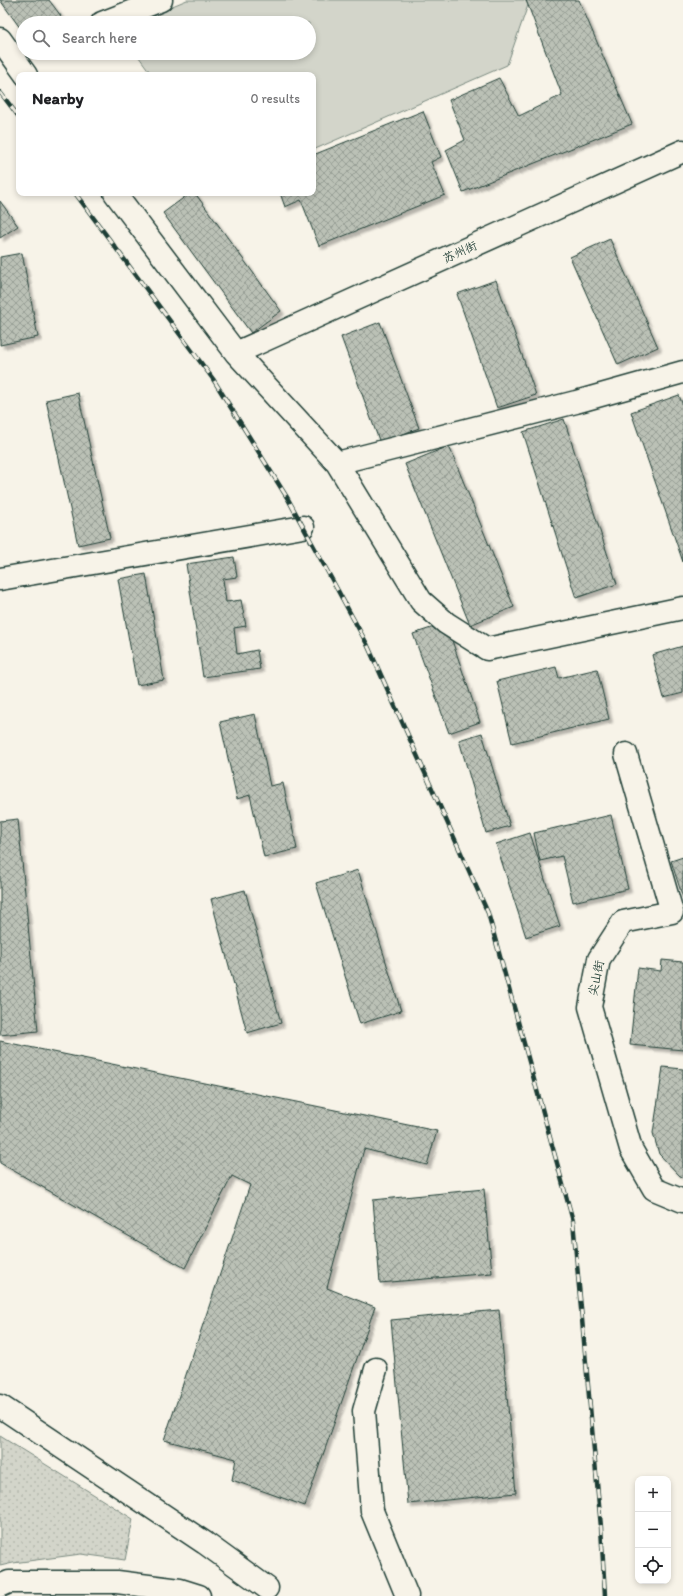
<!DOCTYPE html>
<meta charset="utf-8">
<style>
body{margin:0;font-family:Itim,"LXGW WenKai TC",sans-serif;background:#f2f2f2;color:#202124}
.controls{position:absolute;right:12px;bottom:12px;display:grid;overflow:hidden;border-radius:8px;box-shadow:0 2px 6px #0003}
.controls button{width:36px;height:36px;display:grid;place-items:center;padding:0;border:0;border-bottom:1px solid #e0e0e0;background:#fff;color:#202124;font:20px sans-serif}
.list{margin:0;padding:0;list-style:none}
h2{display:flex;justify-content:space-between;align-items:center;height:52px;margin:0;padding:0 16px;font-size:17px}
h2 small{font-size:13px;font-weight:400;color:#757577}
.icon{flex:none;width:22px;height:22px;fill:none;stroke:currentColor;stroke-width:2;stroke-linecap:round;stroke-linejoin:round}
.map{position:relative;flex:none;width:683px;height:1596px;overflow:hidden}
.search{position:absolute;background:#fff;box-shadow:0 2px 6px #0003;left:16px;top:16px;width:300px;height:44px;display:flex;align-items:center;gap:10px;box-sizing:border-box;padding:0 14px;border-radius:22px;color:#757577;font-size:15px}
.panel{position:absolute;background:#fff;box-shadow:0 2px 6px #0003;left:16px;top:72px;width:300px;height:124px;border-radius:8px}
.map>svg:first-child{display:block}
.grass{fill:url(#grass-dots);stroke:#79897f}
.pitch{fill:#d3d5ca;stroke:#79897f}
.building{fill:url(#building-cross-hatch);stroke:#1f3d34;filter:url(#shadow)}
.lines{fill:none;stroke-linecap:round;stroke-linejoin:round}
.street-casing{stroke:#1f3d34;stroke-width:25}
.street{stroke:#f7f3e8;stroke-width:22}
.rail-casing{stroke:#1f3d34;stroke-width:4.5}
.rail{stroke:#f7f3e8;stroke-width:3;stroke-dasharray:9;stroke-linecap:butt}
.labels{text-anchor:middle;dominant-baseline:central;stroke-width:3;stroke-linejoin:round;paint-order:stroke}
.street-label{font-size:12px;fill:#1f3d34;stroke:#f7f3e8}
</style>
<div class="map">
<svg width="683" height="1596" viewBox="0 0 683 1596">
<defs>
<pattern id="grass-dots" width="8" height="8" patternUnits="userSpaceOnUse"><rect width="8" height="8" fill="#d3d5ca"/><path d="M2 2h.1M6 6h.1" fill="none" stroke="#b5b8ae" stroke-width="1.8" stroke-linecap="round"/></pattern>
<pattern id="building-cross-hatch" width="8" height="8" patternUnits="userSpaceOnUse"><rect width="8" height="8" fill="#bbc1b6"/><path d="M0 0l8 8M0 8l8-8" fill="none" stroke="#979e95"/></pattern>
<filter id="shadow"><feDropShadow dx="3.5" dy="3.5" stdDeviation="1" flood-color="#0004"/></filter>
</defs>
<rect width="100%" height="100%" fill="#f7f3e8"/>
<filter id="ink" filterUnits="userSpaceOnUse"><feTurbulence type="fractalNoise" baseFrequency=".025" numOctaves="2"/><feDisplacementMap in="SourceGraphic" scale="8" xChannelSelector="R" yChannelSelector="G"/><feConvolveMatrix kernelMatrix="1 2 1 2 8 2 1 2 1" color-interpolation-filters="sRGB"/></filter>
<g filter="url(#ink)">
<!-- grass -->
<path class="grass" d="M0,1436L133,1519L125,1560L81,1554L13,1563L0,1566Z"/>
<!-- pitch -->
<path class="pitch" d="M187,0H525L528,5L507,65L313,150V75H152L136,53H309V23H131Z"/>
<!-- building -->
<path class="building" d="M0,0H49L61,16L52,23H23V32Z
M526,0H579L632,124L463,192L446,150L465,140L449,100L499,78L519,116L562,95Z
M423,111L441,157L431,162L445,195L319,246L301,200L285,207L280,193H313V155Z
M190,193H195L281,311L251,333L163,213Z
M0,201L18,226L0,238Z
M610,239L658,347L618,365L570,257Z
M22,253L38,337L0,345V257Z
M496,280L536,395L497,408L457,294Z
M380,322L419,428L380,443L341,337Z
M78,393L110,538L78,545L46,400Z
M679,395L683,406V562L631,412Z
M564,419L617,584L576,598L523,432Z
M449,446L514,607L470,625L405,464Z
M234,557L237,577L223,579L226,602L241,600L246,626L234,628L237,654L257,650L260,669L203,677L186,564Z
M146,574L164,680L137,685L118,579Z
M446,623L480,722L449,733L413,634Z
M683,646V693L664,698L652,655Z
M556,667L559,678L597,669L609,719L512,743L497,681Z
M255,714L270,786L283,783L297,849L264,857L250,795L237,799L220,722Z
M482,733L510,826L486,833L459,740Z
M611,815L628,889L573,902L562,856L540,861L534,833Z
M18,819L38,1031L0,1035V821Z
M530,833L560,926L526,937L496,844Z
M683,857V898L671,861Z
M358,870L401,1011L360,1024L316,883Z
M245,890L281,1023L247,1033L211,899Z
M662,960L683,962V1050L630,1045L638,968L661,971Z
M0,1041L437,1131L427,1165L364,1149L327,1288L375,1307L305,1506L232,1480L236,1459L164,1440L250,1185L232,1176L185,1268L0,1163Z
M663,1067L683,1069V1177L680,1176L659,1154L653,1133Z
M484,1189L492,1273L380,1283L373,1200Z
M499,1310L516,1493L408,1504L391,1320Z"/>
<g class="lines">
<defs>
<path id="street" d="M102,23L161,0
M0,39L26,75
M115,193L236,353L337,463L421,601L446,623L487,649L683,608
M236,353L683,151
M337,463L576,402L683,372
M0,579L303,527
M626,754L672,912L623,922L599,959L590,1007L631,1149L654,1189L683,1201
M376,1369L364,1411L372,1511L407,1596
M0,1406L205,1543L267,1588
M0,1586L9,1582H117L180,1590L199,1596"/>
</defs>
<!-- street casing -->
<use href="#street" class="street-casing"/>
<!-- street -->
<use href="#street" class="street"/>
<defs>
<path id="rail" d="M0,92L19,117
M75,193L213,379L288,499L367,644L488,913L573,1221L601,1527L605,1596"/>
</defs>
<!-- rail casing -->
<use href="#rail" class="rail-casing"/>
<!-- rail -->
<use href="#rail" class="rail"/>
</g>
</g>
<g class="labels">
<!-- street labels -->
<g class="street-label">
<text transform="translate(460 252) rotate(-24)">苏州街</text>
<text transform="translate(596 978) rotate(-78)">尖山街</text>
</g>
</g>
</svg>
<div class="controls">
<button>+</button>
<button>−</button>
<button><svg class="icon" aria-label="locate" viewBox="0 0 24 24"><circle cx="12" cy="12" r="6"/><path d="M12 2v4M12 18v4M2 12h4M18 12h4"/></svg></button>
</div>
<div class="search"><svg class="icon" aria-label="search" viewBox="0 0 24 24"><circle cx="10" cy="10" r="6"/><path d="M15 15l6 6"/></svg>Search here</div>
<section class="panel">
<h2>Nearby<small>0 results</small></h2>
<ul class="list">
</ul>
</section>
</div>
